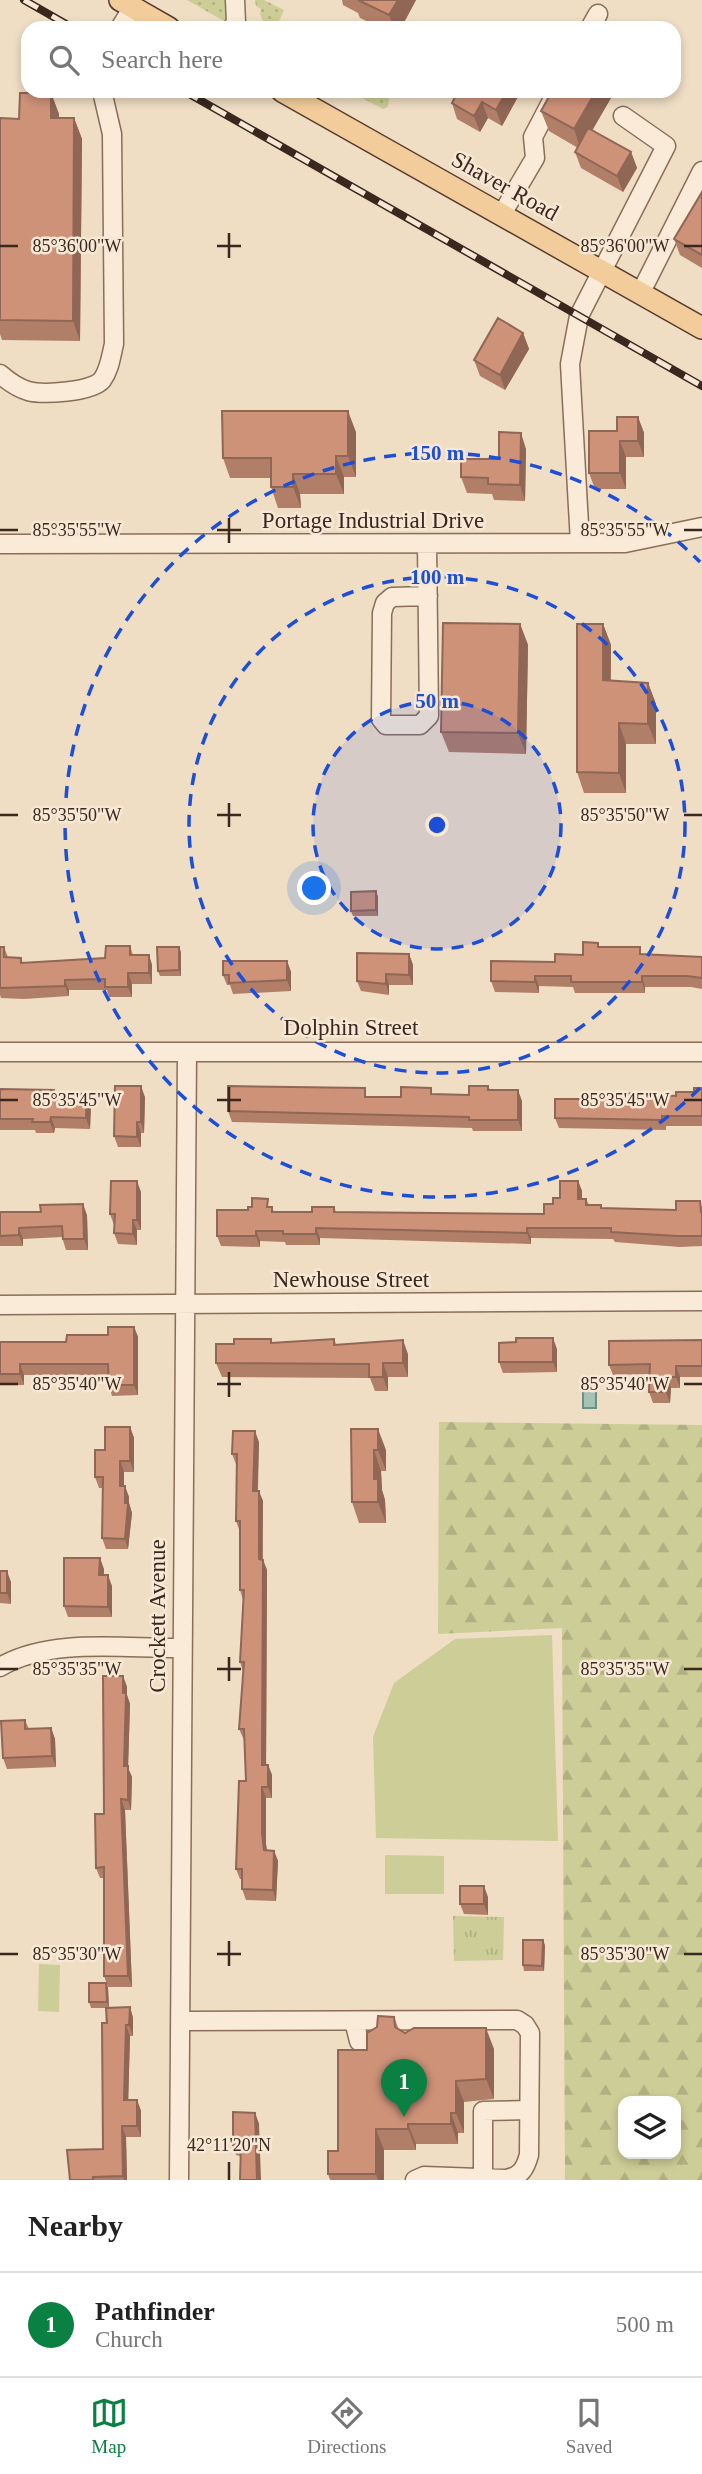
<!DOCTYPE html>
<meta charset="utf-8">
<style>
body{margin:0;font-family:"Times New Roman",serif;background:#f6f6f6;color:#222}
.controls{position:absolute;right:21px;bottom:21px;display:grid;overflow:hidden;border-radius:14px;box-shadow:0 4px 10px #0003}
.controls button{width:63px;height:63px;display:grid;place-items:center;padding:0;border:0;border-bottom:2px solid #e0e0e0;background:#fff;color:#222;font:35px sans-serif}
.you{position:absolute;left:315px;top:889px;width:24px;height:24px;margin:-18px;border:5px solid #fff;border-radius:50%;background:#1a73e8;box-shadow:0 0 0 10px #1a73e833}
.badge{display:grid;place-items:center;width:46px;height:46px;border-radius:50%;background:#0b8043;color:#fff;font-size:23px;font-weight:700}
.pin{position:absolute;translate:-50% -58px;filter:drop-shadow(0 2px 4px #0008)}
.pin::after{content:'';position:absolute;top:37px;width:24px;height:21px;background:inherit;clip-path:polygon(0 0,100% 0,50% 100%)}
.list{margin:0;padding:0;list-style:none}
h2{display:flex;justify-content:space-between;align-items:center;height:91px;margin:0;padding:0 28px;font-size:30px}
h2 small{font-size:23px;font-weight:400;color:#767676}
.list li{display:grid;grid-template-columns:46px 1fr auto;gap:21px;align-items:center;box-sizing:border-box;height:105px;padding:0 28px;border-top:2px solid #e0e0e0}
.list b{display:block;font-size:26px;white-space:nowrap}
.list p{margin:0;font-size:23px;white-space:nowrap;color:#767676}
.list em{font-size:23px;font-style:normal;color:#767676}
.icon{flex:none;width:38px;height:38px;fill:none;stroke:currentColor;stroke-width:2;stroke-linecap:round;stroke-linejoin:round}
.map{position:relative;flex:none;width:702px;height:2180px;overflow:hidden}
.search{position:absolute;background:#fff;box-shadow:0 4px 10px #0003;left:21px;right:21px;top:21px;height:77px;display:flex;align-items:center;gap:18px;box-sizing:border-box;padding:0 24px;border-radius:21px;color:#767676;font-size:26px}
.sheet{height:196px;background:#fff}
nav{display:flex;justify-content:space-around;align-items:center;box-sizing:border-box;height:98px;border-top:2px solid #e0e0e0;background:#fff;font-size:19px;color:#767676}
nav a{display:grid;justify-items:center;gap:4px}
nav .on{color:#0b8043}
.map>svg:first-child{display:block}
.grass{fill:url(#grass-dots)}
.forest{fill:url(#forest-firs);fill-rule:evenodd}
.park{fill:url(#park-tufts)}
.garden{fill:#cdcd97}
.water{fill:url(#water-ripples);stroke:#6c9083;stroke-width:2}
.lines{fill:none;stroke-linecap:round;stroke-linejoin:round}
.minor-casing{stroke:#8a6e5a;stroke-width:21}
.major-casing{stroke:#583d2e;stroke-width:24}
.minor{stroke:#f9ebd7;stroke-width:18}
.major{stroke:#f2cd9b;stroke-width:21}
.rail-casing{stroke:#3a281e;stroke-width:8}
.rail{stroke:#f6e8d4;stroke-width:5;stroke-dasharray:16;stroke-linecap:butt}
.wall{fill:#b17e68}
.shaded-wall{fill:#906655}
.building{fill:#ce9279;stroke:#906655;stroke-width:2}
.ticks{fill:none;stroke:#3a281e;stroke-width:2.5}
.ring{fill:none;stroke:#1d4ed8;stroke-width:3.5;stroke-dasharray:12 9}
.labels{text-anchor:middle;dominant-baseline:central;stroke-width:5;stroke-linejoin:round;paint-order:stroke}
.street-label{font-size:23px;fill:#3a281e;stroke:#f6e8d4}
.ticks-label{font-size:18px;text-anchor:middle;fill:#3a281e;stroke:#f6e8d4;stroke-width:5;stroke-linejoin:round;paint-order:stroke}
.centre{fill:#1d4ed8;stroke:#f6e8d4;stroke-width:3.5}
.ring-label{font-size:21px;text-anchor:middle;font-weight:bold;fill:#1d4ed8;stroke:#f6e8d4;stroke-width:5;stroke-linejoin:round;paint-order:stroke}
</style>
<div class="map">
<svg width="702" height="2180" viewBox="0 0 702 2180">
<defs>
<pattern id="grass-dots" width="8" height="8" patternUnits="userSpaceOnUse" patternTransform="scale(1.75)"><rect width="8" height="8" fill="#cdcd97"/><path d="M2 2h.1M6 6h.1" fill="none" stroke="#b1b082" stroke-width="1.8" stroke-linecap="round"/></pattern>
<pattern id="forest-firs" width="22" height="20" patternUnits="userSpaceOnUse" patternTransform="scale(1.75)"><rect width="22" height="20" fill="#cdcd97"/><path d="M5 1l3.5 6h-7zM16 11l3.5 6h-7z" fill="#b1b082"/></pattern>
<pattern id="park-tufts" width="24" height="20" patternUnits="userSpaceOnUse" patternTransform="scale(1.75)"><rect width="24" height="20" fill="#cdcd97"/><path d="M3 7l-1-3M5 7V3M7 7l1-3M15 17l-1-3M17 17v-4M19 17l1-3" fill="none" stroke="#b1b082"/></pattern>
<pattern id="water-ripples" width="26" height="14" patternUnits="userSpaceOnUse" patternTransform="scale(1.75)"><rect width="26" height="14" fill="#a6c2b6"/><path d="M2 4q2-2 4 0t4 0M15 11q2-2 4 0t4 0" fill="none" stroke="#889e93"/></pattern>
</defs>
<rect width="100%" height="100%" fill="#efddc4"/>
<!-- grass -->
<path class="grass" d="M187,0H227L230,18L224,21Z
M255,0H264L284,10L279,21L291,28H266L260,14L261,9L256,6Z
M349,91H390L388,107L383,109Z"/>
<!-- forest -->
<path class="forest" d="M439,1422L702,1425V2180H565L562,1628L438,1634ZM623,2101H676V2154H623Z"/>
<!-- park -->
<path class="park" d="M453,1916L504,1917L503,1960L454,1961Z"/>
<!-- garden -->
<path class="garden" d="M552,1635L558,1841L376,1838L373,1737L394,1683L455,1639Z
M385,1855L444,1856V1894H385Z
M39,1964L60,1965L59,2012L38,2011Z"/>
<!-- water -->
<path class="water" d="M583,1378H596V1408H583Z"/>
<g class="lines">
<defs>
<path id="minor" d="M120,28L133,7
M232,28L236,22L235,0
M590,28L598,14
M502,214L535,158L533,137L557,91
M641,292L702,171
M0,374C8,381 18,388 28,391C43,395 92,392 102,380C110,369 111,356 114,344L112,134L102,91
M580,543L570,364L579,316L666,146L623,116
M0,544L625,543L702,527
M427,545L429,716L420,725H386L381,719L382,613L385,603L392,597L428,596
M0,1052H702
M0,1305L702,1301
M0,1667C51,1637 125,1649 182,1648
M181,2021L517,2020L525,2025L530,2033L529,2155C525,2169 521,2176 506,2179L424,2176L415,2180
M354,2021L359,2041L375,2042
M483,2178V2111L529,2110
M179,2180L187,1052"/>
<path id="major" d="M120,0L169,28
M282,91L702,328"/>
</defs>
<!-- minor casing -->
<use href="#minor" class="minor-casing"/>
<!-- major casing -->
<use href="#major" class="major-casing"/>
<!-- minor -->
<use href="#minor" class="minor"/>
<!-- major -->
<use href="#major" class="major"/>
<defs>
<path id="rail" d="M24,0L73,28
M184,91L702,386"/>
</defs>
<!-- rail casing -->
<use href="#rail" class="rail-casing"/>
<!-- rail -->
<use href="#rail" class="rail"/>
</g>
<!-- wall -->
<path class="wall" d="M342,0H416L401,28H381L360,18L358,13L343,5Z
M453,91H521L502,126L488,118L480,132L457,119L452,103L455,96Z
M552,91H615L592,130L631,152L637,168L623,192L581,168L575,152L578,148L549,131L541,111Z
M51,93L59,114V118H74L82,139L80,341L2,340L0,334V118L19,119Z
M702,192V268L680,255L674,239Z
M523,333L529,349L505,390L480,376L474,360Z
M638,417L644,433V457H626V489H595L589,473L617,431Z
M356,432V477H344V494H300L301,508H278L271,487V478H230L223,458Z
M526,449L525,501L494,500L492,494L467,493L461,477L499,459Z
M520,624L528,645L526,754L449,752L441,732Z
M603,624L611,645V681L648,683L656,704V744H626V793H584L577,772Z
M376,891L378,897V916H353L351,911Z
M130,946L133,955H149L152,965V984H132V997H109L107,990H69V996L24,999L1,998L0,995V947H4L8,957L21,958L23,963L105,958Z
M599,947L643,954L702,957V989L691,987H645V993H575L573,987L539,986V993L495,992L491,981L583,955Z
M181,952V976H160L158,971Z
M409,954L413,965V985H389V995L361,991L357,981Z
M287,961L291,972V991L233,994L230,985H227L223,975Z
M488,1086L490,1090L522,1101V1131H473L472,1128L232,1122L228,1111L368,1097H401L433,1095H469Z
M702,1088V1126H666V1130L559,1128L555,1118L609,1099L676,1096L694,1092Z
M0,1089L54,1090L55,1093L87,1094L91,1104L90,1129L55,1128L54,1133H36L35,1130H0Z
M145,1097L144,1133H141V1147H118L114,1136Z
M578,1181L582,1191V1199H586L589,1205H601L602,1208L676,1210L702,1206V1246L680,1247L615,1242L613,1239L531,1238V1244L320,1238V1245H286L285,1242L260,1241V1247L221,1246L217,1236L252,1207H272L274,1212H312L334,1207L336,1212L544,1214L553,1204Z
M141,1192V1230H137V1245L118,1244L114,1233V1225L110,1214Z
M0,1212L87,1215L88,1250H66L62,1237L23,1239V1246H0Z
M134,1327L138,1337V1395L112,1396L109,1385V1375H24V1385H0V1342H66L108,1335Z
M334,1339L336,1344L408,1354V1377H388V1391H375L370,1378L222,1377L216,1363L272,1343Z
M702,1340V1377H680V1388H671L670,1403H653L649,1392L650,1374L613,1375L609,1365Z
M557,1349V1372L503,1373L499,1362Z
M130,1427L134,1438V1472H124V1486L129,1497V1503L132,1513L128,1549H106L102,1538V1488H99L95,1477Z
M351,1429L386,1450V1471H381L382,1490L385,1500L386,1523H359L352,1502Z
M259,1442L258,1491L263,1501V1560L267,1570L266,1765H268L272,1775V1798H266V1844L267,1850L274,1851L278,1861L276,1901L246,1900L242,1889V1879H240L236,1869L246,1781L244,1740L239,1729L243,1671L240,1662L243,1600L240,1590V1532L236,1521V1464L232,1454Z
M104,1569V1575L112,1586V1617H68L64,1606Z
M0,1571L11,1582V1604L0,1603Z
M123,1676L127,1687V1695L130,1704L128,1768L132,1777L131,1810H125L132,1987H108L104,1976V1878H100L96,1868Z
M25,1720L29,1729L51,1728L55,1739L56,1767L7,1769L3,1758Z
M488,1897V1915L464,1914L460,1904Z
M545,1945L544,1971H524L523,1965Z
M106,1983L108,1988L109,2008L130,2007L133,2018V2036H130L128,2100H137L141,2111V2137H126L127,2180H70L103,2149L106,2008H91L89,2002Z
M394,2017L399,2030L405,2033L494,2049V2099L464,2102V2133H458V2144H416V2150H384V2180H330L328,2174L338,2151L367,2050Z
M255,2113L259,2124L240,2156L236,2155L233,2145Z"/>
<!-- shaded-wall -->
<path class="shaded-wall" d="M398,0H416L401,28H394L389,15Z
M507,91H521L502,126L496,110Z
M596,91H615L581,150L574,129Z
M51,93L59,114L58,139L51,118Z
M482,102L488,118L480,132L474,116Z
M74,118L82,139L80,341L73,321Z
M631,152L637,168L623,192L617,176Z
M523,333L529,349L505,390L500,375Z
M348,411L356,432V477L348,456Z
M638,417L644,433V457L638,441Z
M521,433L526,449L525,501L520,485Z
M620,441L626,457V489L620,473Z
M336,456L344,477V494L336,474Z
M293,474L300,494L301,508L293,487Z
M520,624L528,645L526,754L518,733Z
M603,624L611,645L610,701L603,680Z
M648,683L656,704V744L648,724Z
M619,723L626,744V793L619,773Z
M376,891L378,897V916L376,910Z
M179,947L181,952V976L179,970Z
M409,954L413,965V985L409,975Z
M149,955L152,965V984L149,973Z
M287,961L291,972V991L287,980Z
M128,973L132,984V997L128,987Z
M386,974L389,985V995L386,984Z
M535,976L539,986V993L535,982Z
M642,976L645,987V993L642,982Z
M65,980L69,990V996L65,986Z
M141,1086L145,1097L144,1133L141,1122Z
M518,1090L522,1101V1131L518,1120Z
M87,1094L91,1104L90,1129L86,1118Z
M51,1117L55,1128L54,1133L50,1122Z
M137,1122L141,1133V1147L137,1137Z
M137,1181L141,1192V1230L137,1220Z
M578,1181L582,1191V1210L578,1199Z
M83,1204L87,1215L88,1250L84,1239Z
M133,1220L137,1230V1245L133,1234Z
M19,1228L23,1239V1246L19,1235Z
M316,1228L320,1238V1245L316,1234Z
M527,1228L531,1238V1244L527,1233Z
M256,1231L260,1241V1247L256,1236Z
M134,1327L138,1337V1395L134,1385Z
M553,1338L557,1349V1372L553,1362Z
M403,1340L408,1354V1377L403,1363Z
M383,1363L388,1377V1391L383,1377Z
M20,1364L24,1375V1385L20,1374Z
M676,1366L680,1377V1388L676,1377Z
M667,1377L671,1388L670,1403L666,1392Z
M130,1427L134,1438V1472L130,1461Z
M378,1429L386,1450V1471L378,1450Z
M255,1431L259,1442L257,1501L253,1491Z
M374,1450L381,1471L382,1490L385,1500L386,1523L378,1502L374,1479Z
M120,1461L124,1472V1497L120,1486Z
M125,1486L129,1497V1503L132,1513L128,1549L125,1539Z
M259,1491L263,1501L262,1570L259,1559Z
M100,1558L104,1569L103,1586L99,1575Z
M263,1560L267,1570L266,1775L262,1765Z
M7,1571L11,1582V1604L7,1593Z
M108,1575L112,1586V1617L108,1607Z
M123,1676L127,1687V1695L130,1704L128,1768L132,1777L131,1810L128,1800L124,1766Z
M51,1728L55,1739L56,1767L52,1756Z
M268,1765L272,1775V1798L268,1787Z
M262,1787L266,1798V1844L268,1861L264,1850L262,1833Z
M121,1799L125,1810L132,1987L128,1976Z
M274,1851L278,1861L276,1901L273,1890Z
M484,1886L488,1897V1915L484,1904Z
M543,1940L545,1945L544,1971L542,1966Z
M106,1983L108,1988L109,2008L107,2002Z
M130,2007L133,2018V2036L129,2025Z
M126,2025L130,2036L128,2111L124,2100Z
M486,2028L494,2049V2099L486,2079Z
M456,2081L464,2102V2133L456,2113Z
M137,2100L141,2111V2137L137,2126Z
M255,2113L259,2124L261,2180H257Z
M451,2113L458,2133V2144L451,2124Z
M408,2124L416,2144V2150L408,2129Z
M122,2126L126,2137L127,2180H124L123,2176Z
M376,2129L384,2150V2180H378L376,2174Z"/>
<!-- building -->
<path class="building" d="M358,0H398L389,15Z
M458,91H507L496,110L482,102L474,116L452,103Z
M552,91H596L574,129L541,111Z
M20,93H51V118H74L73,321L0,320V118L19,119Z
M588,128L631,152L617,176L575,152Z
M702,192V255L674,239Z
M498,318L523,333L500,375L474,360Z
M222,411H348V456H336V474H293V487H271V458H223Z
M617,417H638V441H620V473H589V431H617Z
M499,432L521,433L520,485L488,484V478L461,477V459H499Z
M443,623L520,624L518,733L441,732Z
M577,624H603V680L648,683V724L619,723V773L577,772Z
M376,891V910L351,911V892Z
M583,942L598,943V947H640V954L702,957V978L687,976H642V982H571V976H535V982L491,981V961L555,962V954L583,955Z
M106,946H130V955H149V973H128V987H105V979L65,980V986L0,988V947H4V957L21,958V963L105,958Z
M157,947H179V970L158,971Z
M357,953L409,954V975L386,974V984L357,981Z
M223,961H287V980L229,983V975H223Z
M115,1086H141V1122H137V1137L114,1136Z
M228,1086L365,1088V1097H401V1087L431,1088V1094L469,1095V1086H488V1090H518V1120H469V1117L228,1111Z
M694,1088H702V1116H662V1120L555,1118V1099H609V1092L676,1096V1092H694Z
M0,1089L54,1090V1093L87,1094L86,1118L51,1117L50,1122H32L33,1119H0Z
M111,1181H137V1220H133V1234L114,1233L115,1214H110Z
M560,1181H578V1199H586V1205H601V1208L676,1210V1201H700L701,1212H702V1236H677L611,1232V1228H527V1233L316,1228V1234H283V1231H256V1236H217V1210H248V1207H252V1198L268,1199L267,1207H272V1212H312V1207H334V1212L544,1214V1204H553V1198H560Z
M83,1204L84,1239H63L62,1226L19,1228V1235L0,1236V1212H41L40,1205Z
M108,1327H134V1385H109L108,1364H20V1374H0V1342H66L67,1335H108Z
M516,1338H553V1362H499V1343L516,1342Z
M234,1339H271V1343L334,1339V1345L403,1340V1363H383V1377H369V1364L216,1363V1344H234Z
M702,1340V1366H676V1377H667L666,1392H649L650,1364L609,1365V1341Z
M105,1427H130V1461H120V1486H125V1503H128L125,1539L102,1538L103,1477H95V1450H105Z
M351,1429H378V1450H374V1479H378V1502H352Z
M233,1431H255L253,1491H259V1559L263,1560L262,1765H268V1787H262V1833L264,1850L274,1851L273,1890L242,1889V1869H236L239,1781H246L244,1729H239L244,1662H240L244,1590H240V1521H236L237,1454H232Z
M64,1558H100L99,1575H108V1607L64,1606Z
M0,1571H7V1593H0Z
M103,1676H123V1693H126L124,1766H128V1800L121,1799L128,1976H104V1867L96,1868L95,1814H104Z
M25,1720V1729L51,1728L52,1756L3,1758L1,1721Z
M460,1886H484V1904H460Z
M523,1940H543L542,1966L523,1965Z
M89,1983H106L107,2002H89Z
M130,2007L129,2025H126L124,2100H137V2126H122L123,2176L93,2177V2180H70L67,2150L103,2149L102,2023H107L106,2008Z
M378,2016L394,2017L395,2027L405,2033L414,2028H486V2079L456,2081V2113H451V2124H408V2129H376V2174H328V2151H338V2050H367V2033L377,2027Z
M233,2112L255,2113L257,2180H240L241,2145H233Z"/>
<!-- ticks -->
<path class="ticks" d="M229,233V258M0,246H18M217,246H241M684,246H702M229,518V543M0,530H18M217,530H241M684,530H702M229,803V827M0,815H18M217,815H241M684,815H702M229,1087V1112M0,1100H18M217,1100H241M684,1100H702M229,1372V1397M0,1384H18M217,1384H241M684,1384H702M229,1657V1681M0,1669H18M217,1669H241M684,1669H702M229,1941V1966M0,1954H18M217,1954H241M684,1954H702M229,2162V2180"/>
<!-- distance rings -->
<circle cx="437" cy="825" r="124" fill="#1d4ed8" fill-opacity=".12"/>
<g class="ring">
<circle cx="437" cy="825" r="124"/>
<circle cx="437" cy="825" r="248"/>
<path d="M700 1088A372 372 0 1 1 700 562"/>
</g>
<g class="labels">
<!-- street labels -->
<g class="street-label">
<text transform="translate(505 186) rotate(29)">Shaver Road</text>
<text x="373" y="520">Portage Industrial Drive</text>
<text x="351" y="1027">Dolphin Street</text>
<text x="351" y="1279">Newhouse Street</text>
<text transform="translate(157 1616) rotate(-90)">Crockett Avenue</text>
</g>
</g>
<g class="ticks-label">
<text x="625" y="252">85°36'00"W</text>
<text x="77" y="252">85°36'00"W</text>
<text x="77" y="536">85°35'55"W</text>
<text x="625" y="536">85°35'55"W</text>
<text x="625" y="821">85°35'50"W</text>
<text x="77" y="821">85°35'50"W</text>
<text x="625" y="1106">85°35'45"W</text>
<text x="77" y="1106">85°35'45"W</text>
<text x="77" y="1390">85°35'40"W</text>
<text x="625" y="1390">85°35'40"W</text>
<text x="625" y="1675">85°35'35"W</text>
<text x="77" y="1675">85°35'35"W</text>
<text x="77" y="1960">85°35'30"W</text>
<text x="625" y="1960">85°35'30"W</text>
<text x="229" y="2151">42°11'20"N</text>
</g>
<circle cx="437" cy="825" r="10" class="centre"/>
<g class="ring-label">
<text x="437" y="460">150 m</text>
<text x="437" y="584">100 m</text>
<text x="437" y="708">50 m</text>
</g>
</svg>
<div class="controls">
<button><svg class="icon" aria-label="layers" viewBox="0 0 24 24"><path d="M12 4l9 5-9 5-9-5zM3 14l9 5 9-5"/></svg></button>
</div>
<div class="you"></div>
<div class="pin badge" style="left:404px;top:2117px">1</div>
<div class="search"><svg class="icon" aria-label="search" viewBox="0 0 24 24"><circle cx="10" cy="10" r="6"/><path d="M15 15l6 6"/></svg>Search here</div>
</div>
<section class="sheet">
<h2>Nearby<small></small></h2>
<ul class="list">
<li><span class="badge">1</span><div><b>Pathfinder</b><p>Church</p></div><em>500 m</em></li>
</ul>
</section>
<nav>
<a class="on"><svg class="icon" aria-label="map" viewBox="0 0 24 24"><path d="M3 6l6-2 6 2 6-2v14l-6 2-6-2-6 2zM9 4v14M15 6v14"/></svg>Map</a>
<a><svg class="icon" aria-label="directions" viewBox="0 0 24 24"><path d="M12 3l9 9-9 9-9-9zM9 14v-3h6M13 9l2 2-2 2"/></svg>Directions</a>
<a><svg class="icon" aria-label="saved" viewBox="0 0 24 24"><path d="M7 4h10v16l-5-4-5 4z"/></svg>Saved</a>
</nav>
